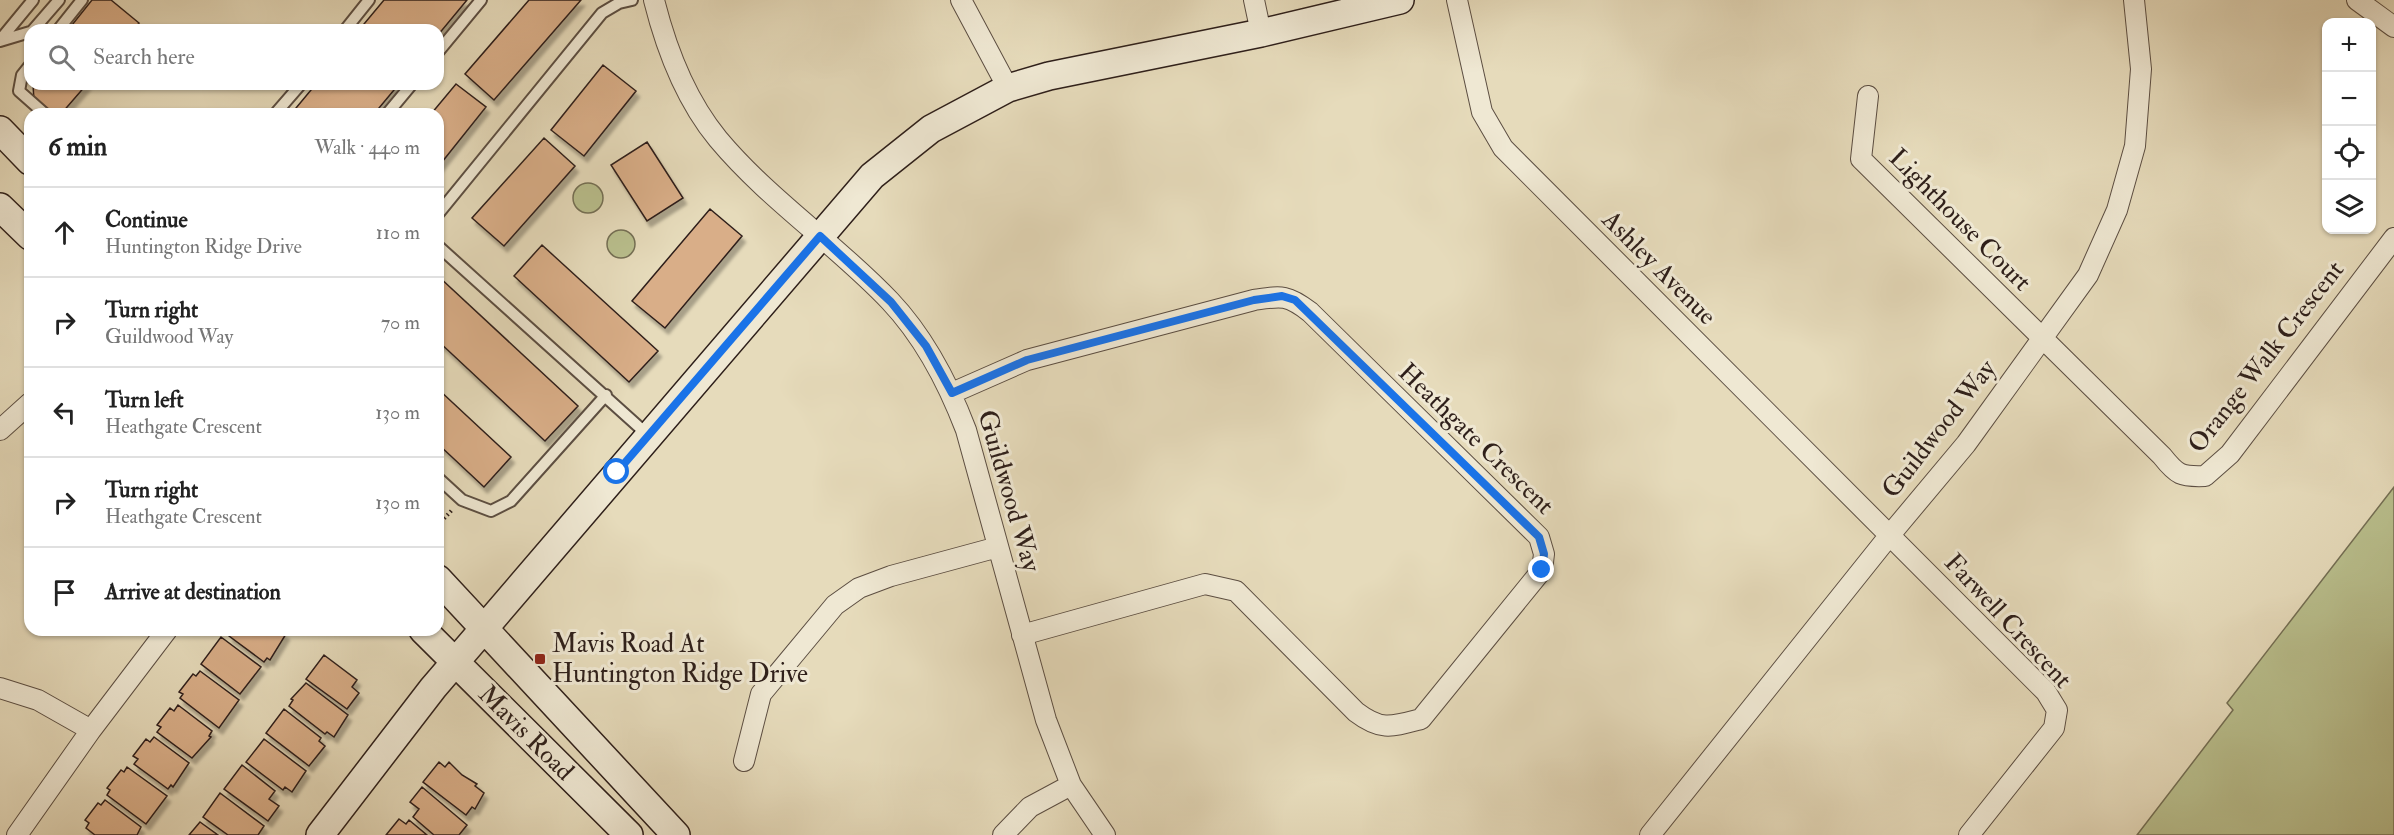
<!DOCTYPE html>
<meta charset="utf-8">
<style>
body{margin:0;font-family:"IM FELL Double Pica",serif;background:#f6f6f6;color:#222}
.controls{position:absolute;right:18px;top:18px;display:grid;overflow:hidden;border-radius:12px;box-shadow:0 2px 4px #0004}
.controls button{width:54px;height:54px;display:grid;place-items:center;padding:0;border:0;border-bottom:2px solid #e0e0e0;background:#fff;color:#222;font:30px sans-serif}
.stop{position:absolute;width:18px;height:18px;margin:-14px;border:4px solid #1a73e8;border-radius:50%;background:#fff}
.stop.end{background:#1a73e8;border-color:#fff;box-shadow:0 2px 6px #0008}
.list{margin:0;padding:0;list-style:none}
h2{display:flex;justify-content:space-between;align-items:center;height:78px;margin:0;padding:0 24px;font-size:26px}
h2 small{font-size:20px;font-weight:400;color:#767676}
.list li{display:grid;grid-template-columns:39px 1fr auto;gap:18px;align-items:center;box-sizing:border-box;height:90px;padding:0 24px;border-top:2px solid #e0e0e0}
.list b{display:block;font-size:22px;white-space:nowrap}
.list p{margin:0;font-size:20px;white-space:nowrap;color:#767676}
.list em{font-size:20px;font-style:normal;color:#767676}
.icon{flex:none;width:33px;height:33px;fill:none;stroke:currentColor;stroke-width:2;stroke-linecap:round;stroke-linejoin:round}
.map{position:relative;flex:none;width:2394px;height:835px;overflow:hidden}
.search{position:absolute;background:#fff;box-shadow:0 2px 4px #0004;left:24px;top:24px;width:420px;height:66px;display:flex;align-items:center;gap:15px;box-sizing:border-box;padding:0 21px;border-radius:18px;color:#767676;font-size:22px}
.panel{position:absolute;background:#fff;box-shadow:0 2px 4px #0004;left:24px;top:108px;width:420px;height:528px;border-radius:18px}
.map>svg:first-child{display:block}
.green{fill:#b9bf8d;stroke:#746f54;stroke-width:1.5}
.building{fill:#d9ae88;stroke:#2e1f1a;stroke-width:1.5;filter:url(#shadow)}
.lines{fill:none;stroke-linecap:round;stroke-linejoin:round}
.lane-casing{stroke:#5c4e42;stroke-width:14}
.street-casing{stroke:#5c4e42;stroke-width:22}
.secondary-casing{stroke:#2e1f1a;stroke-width:30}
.path{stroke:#2e1f1a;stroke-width:4;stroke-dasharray:1.5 3;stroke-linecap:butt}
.lane{stroke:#efe8d3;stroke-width:10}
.street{stroke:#efe8d3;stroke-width:20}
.secondary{stroke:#efe8d3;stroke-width:27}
.route{stroke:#1a73e8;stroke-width:8}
.poi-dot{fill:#8f2418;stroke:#efe8d3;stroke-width:2}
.labels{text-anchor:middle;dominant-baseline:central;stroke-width:6;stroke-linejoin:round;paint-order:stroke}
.street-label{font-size:26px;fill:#2e1f1a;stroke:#efe8d3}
.poi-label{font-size:26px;fill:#2e1f1a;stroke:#efe8d3;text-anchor:start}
</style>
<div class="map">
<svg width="2394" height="835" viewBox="0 0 2394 835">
<defs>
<filter id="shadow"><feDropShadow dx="3.5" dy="6" stdDeviation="1.5" flood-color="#0004"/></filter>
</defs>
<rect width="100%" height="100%" fill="#e6dbbb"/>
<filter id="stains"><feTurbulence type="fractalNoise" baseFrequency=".00333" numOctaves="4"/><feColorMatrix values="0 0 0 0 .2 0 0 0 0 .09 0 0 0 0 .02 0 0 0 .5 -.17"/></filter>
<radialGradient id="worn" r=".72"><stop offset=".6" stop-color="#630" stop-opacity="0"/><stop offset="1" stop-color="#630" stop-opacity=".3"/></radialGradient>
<!-- green -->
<path class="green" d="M573 198a15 15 0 1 1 30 0a15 15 0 1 1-30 0Z
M607 244a14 14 0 1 1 28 0a14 14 0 1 1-28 0Z
M2394,487V835H2137L2233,710L2227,703Z"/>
<!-- building -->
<path class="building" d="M92,0H111L139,23L133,30H68Z
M384,0H467L438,35V30H359Z
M529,0H581L494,100L465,74Z
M603,65L636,91L584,156L551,130Z
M33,84H87L61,114H50L34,101Z
M316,84H399L374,114H291Z
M456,84L486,107L438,167V114H431Z
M544,138L575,166L504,246L472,218Z
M647,142L683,198L647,221L611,165Z
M710,209L742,236L665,328L632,301Z
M542,245L658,351L629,382L514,276Z
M438,276L578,406L545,441L438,341Z
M438,389L511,457L484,487L438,444Z
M231,630H280L286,634L270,660L267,658L264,662L229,636Z
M221,637L261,667L240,694L201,664Z
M324,655L357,680L352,687L359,693L347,709L306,679Z
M200,671L239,700L219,728L180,698L183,694L179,692L193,674L196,676Z
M306,683L348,715L334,737L327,732L325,734L289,706L293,700L291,699Z
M178,705L212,731L209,736L211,737L192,758L157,732L161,727L157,725L170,708L174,711Z
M284,709L321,738L319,741L325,746L309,766L266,733Z
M154,737L189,763L173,787L171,785L168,789L134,764L138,759L133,756L146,739L150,742Z
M264,739L306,771L292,792L285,787L283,790L246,762Z
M439,762L445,767L449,762L462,775L477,784L475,786L484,793L475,809L472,807L466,815L423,782Z
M242,765L275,791L269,799L279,806L268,821L224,789Z
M127,767L167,796L146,824L107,795L110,790L107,788L121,770L124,772Z
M422,787L467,825L459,835H434L413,817L419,809L410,802Z
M220,793L264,826L258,835H228L203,817Z
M105,800L141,827L137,835H95L86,828L89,823L85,820L98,803L101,805Z
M399,819L406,824L409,820L427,835H386Z
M200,822L218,835H189Z"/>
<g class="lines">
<defs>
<path id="lane" d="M33,30L59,0
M58,30L82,0
M345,30L369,0
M0,40L33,0
M0,41L30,32
M438,52L481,0
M30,65L22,75L19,91L45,114
M275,114L301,84
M387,114L412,84
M438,214L602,13L619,3L632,0
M438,246L649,436
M438,478L462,500L491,511L511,501L606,395"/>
<path id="street" d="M654,0C666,48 686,100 718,139C769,200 836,244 890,301C925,338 948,383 966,430L1046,720L1071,785L1105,835
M961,0L1008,88
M1254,0L1261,33
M1457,0L1482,112L1503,148L2046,692L2057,710L2054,728L1969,835
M2357,0L2394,27
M1868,96L1861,159L2162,456C2177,475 2181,477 2205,476L2230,454L2394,238
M952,393L1027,360L1254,300C1281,296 1287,294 1310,312L1539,537L1544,554L1542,570L1421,719C1391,727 1381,731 1356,712L1236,591L1205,584L1022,635
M0,430L30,403
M0,688L38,700L91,730
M744,761L761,694L835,605L859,588L891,576L998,547
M17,835L91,730L167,630
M1003,835L1030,807L1071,785
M1650,835L1889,536L1966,444L2088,275L2117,210L2135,146L2141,69L2134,0"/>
<path id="secondary" d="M0,130L30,161
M0,207L30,236
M438,579L676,835
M423,630L629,835
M320,835L433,688L872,176L931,129L1008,88L1049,76L1261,33L1400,0"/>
</defs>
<!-- lane casing -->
<use href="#lane" class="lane-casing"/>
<!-- street casing -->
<use href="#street" class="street-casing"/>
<!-- secondary casing -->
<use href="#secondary" class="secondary-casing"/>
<!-- path -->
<path class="path" d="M438,525L452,510"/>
<!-- lane -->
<use href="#lane" class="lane"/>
<!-- street -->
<use href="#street" class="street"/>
<!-- secondary -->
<use href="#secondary" class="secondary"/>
</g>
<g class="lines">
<!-- route -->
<path class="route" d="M617,472L820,236L891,302L926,346L952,393L1027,360L1254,300L1282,296L1295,300L1539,537L1544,554L1542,570"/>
</g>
<!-- markers -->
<rect class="poi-dot" x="534" y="653" width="12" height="12" rx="3"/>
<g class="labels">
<!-- street labels -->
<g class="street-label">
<text transform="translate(1960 220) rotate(45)">Lighthouse Court</text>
<text transform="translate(1659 268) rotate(45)">Ashley Avenue</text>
<text transform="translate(2266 357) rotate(-52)">Orange Walk Crescent</text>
<text transform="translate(1939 429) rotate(-52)">Guildwood Way</text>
<text transform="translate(1476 439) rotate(44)">Heathgate Crescent</text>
<text transform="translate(1009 491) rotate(74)">Guildwood Way</text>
<text transform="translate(2008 621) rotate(47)">Farwell Crescent</text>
<text transform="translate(526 733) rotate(45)">Mavis Road</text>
</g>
<!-- poi labels -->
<g class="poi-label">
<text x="552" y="644">Mavis Road At<tspan x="552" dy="30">Huntington Ridge Drive</tspan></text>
</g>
</g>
<rect width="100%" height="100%" filter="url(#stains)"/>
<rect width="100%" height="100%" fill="url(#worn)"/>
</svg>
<div class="controls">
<button>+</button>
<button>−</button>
<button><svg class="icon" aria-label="locate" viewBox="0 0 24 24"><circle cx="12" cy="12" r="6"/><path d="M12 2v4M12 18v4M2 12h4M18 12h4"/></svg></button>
<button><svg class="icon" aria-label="layers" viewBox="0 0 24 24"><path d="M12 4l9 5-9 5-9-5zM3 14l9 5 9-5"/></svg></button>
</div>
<div class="stop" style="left:617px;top:472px"></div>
<div class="stop end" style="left:1542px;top:570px"></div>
<div class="search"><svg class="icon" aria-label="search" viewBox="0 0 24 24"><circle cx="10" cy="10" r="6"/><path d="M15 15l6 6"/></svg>Search here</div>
<section class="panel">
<h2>6 min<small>Walk · 440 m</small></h2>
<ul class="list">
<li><svg class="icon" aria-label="ahead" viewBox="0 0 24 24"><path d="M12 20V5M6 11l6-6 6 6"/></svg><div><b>Continue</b><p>Huntington Ridge Drive</p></div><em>110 m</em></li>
<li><svg class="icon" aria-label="right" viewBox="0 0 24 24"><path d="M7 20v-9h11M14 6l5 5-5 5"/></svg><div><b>Turn right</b><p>Guildwood Way</p></div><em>70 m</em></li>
<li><svg class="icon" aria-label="left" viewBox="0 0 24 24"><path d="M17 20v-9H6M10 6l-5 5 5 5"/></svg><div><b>Turn left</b><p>Heathgate Crescent</p></div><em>130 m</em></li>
<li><svg class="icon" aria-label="right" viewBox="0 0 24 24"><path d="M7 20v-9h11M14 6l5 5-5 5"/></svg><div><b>Turn right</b><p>Heathgate Crescent</p></div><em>130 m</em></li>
<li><svg class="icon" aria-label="arrive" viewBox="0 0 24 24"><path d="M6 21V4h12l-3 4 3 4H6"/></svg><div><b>Arrive at destination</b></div></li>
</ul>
</section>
</div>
